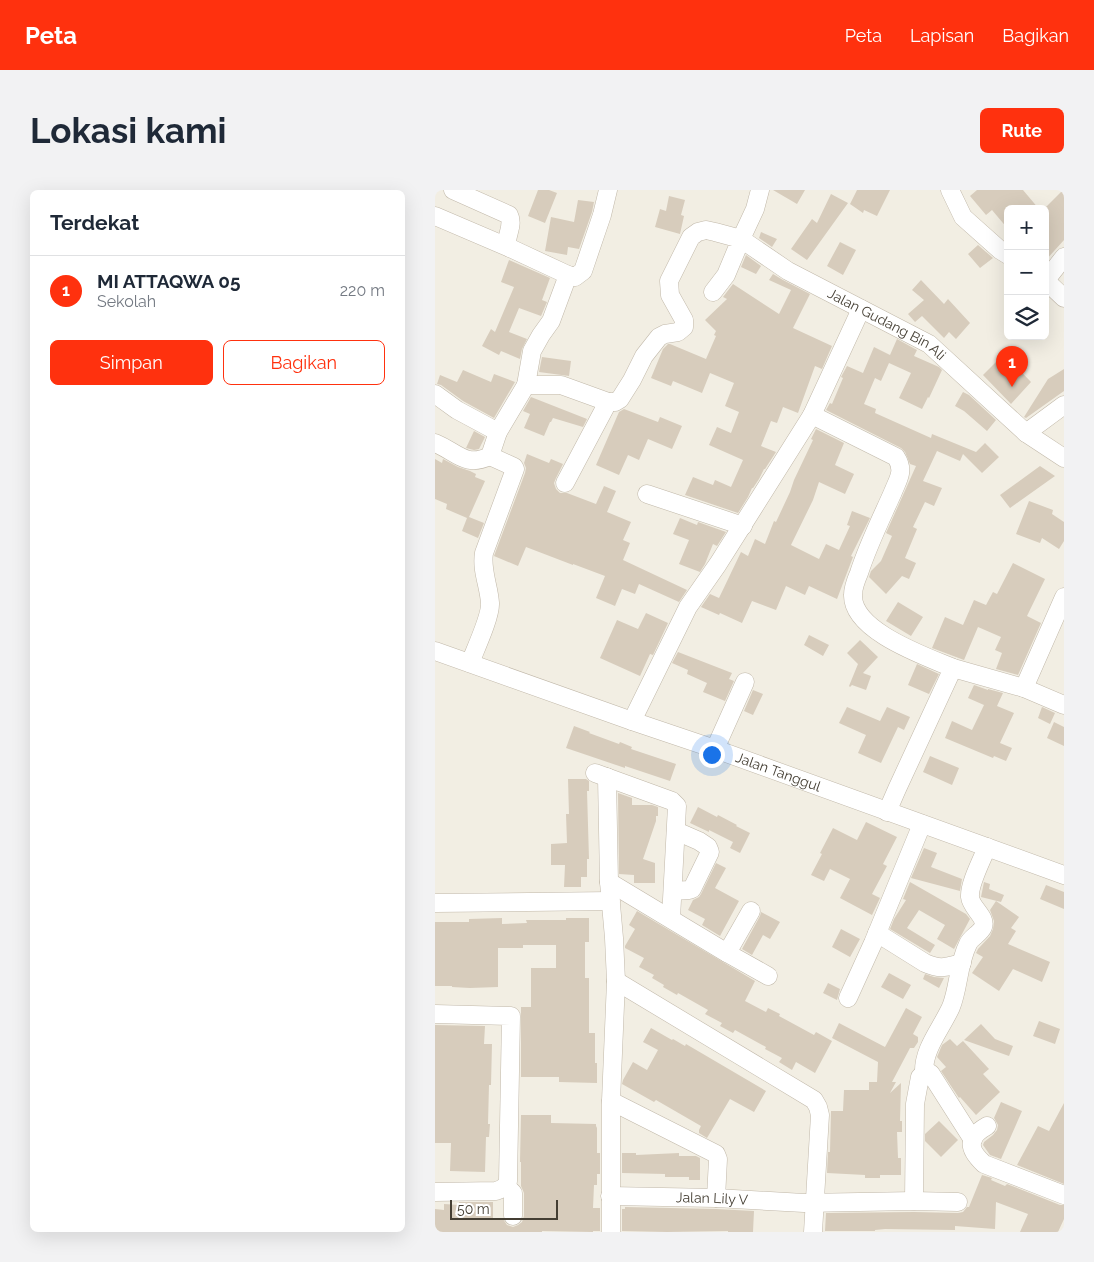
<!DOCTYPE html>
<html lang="id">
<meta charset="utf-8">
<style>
body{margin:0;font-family:Raleway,sans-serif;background:#f2f2f3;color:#1f2937}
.controls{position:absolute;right:15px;top:15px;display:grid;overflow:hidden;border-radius:8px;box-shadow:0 5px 20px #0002}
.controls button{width:45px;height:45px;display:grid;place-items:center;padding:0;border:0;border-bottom:1px solid #e0e1e3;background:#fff;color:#1f2937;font:25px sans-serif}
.scale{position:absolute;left:15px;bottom:12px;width:108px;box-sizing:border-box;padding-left:5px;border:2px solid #443e33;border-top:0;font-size:14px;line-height:18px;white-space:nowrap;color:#443e33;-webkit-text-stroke:4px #fff;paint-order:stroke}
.you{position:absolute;left:276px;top:564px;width:18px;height:18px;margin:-12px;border:4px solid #fff;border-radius:50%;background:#1a73e8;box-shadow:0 0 0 8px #1a73e833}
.badge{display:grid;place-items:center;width:32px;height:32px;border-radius:50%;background:#ff310e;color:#fff;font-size:16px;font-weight:700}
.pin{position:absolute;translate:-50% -41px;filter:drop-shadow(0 1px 2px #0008)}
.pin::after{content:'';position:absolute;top:26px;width:18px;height:15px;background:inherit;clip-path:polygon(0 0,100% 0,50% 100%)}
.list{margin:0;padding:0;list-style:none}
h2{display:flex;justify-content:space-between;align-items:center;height:65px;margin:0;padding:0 20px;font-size:21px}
h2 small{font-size:16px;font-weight:400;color:#747a83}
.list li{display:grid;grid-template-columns:32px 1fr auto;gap:15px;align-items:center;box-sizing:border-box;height:70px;padding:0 20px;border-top:1px solid #e0e1e3}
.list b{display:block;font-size:19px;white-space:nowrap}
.list p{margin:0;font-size:16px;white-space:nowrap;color:#747a83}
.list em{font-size:16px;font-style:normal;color:#747a83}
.actions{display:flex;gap:10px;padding:15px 20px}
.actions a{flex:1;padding:11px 0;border:1px solid #ff310e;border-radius:8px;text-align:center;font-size:18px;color:#ff310e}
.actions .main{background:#ff310e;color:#fff}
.icon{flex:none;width:28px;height:28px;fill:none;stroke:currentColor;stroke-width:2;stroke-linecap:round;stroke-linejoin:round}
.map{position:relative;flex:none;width:629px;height:1042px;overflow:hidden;border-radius:8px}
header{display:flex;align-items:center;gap:30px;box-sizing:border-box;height:70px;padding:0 25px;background:#ff310e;color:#fff}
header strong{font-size:24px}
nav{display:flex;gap:28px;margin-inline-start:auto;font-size:18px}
.intro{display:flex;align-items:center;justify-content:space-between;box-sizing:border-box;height:120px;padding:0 30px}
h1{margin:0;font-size:35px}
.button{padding:12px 22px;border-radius:8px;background:#ff310e;color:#fff;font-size:18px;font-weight:700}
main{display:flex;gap:30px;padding:0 30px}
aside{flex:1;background:#fff;border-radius:8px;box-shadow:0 5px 20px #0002}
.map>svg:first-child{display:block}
.building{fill:#d7ccbc}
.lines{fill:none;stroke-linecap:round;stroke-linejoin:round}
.minor-casing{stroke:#c1b8a9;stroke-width:19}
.minor{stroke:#fff;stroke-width:18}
.labels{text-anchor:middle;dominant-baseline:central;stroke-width:4;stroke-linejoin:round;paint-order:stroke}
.street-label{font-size:14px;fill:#443e33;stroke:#fff}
</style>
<header>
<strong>Peta</strong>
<nav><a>Peta</a><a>Lapisan</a><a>Bagikan</a></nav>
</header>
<div class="intro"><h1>Lokasi kami</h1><a class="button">Rute</a></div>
<main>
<aside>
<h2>Terdekat<small></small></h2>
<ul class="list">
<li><span class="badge">1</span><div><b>MI ATTAQWA 05</b><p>Sekolah</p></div><em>220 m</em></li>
</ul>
<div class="actions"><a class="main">Simpan</a><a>Bagikan</a></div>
</aside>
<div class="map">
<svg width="629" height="1042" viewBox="0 0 629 1042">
<rect width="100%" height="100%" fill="#f2eee3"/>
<!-- building -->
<path class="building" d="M103,0H114L122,3L110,33L93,26Z
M338,0H370L362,14Z
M422,0H455L442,26L429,20L428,23L415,14Z
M542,0H588L604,19H573V39L557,20L551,25L535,6Z
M628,0H629V50L610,71V18Z
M396,4L413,13L372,70L356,59L377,29L382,33Z
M234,6L250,10L246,25L249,26L245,44L220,37L225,19L231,21Z
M143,10L159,12L157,22L144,59L133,57L132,65L110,61L116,27L139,32Z
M326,42L342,49L337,57L324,48Z
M405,52L421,60L408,85L392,76Z
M543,55L558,68L545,78L533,64Z
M311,65L326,76L321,84L306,77Z
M74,70L115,88L107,110L112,112L106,126L84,118L74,142L92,149L87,159L85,169L66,161L64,165L47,156L56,139L60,142L79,97L66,92Z
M338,84L348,90L375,104L358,138L397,156L387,179L380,176L363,223L348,217L342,233L336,231L326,256L341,262L330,279H329L324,289L318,298H317L313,307L303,323L250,305L258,287L278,295L280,290L296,297L308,270L274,255L282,237L296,243L304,222L290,216L299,193L275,183L267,203L238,191L236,196L216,188L228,159L233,154H235L271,169L281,146L279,145L281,141L270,130L292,109L288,107L298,94L344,124L356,100L334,90Z
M486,90L509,114L513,109L535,133L521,149L514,142L509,148L487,126L480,132L473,124L489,110L477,100Z
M462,149L482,160L479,166L504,177L507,180L494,208L493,207L487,219L464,208L476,183L454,173L446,191L440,188L429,214L441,219L440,223L496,248L497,244L541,262L550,253L564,267L547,283L528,264L525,271L502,261L488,291L507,298L499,316L490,312L478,337L482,339L470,368L481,373L474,389L467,386L451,404L434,387L436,381L446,371L457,346L451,343L481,276L475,274L470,262L466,258L391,220L395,213L397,214L408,188L406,187L412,176L428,183L439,157L455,165Z
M569,164L596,192L576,214L548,185Z
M107,167L136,171L134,186L104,182Z
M629,179V201L591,228L589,227L613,189Z
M28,180L56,192L59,184L80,192L59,228L28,211L6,195L2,194L5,185L22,192Z
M528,202L534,205L561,230L552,241L529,221L520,216Z
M96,207L152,229L148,237L118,228L116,232H115L109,246L89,238L95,224L88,221Z
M189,219L223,232L225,227L247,236L237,259L213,249L204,270L193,265L184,285L161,275L184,222Z
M381,239L409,253L400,275L419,284L410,304L384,292L378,310L356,355L384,369L391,354L404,360L415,336L412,335L417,321L435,328L416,366L418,367L402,409L374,396L370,405L351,396L341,420L317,411L307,433L285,423L284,425L266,417L275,404L284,408L306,362L313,366L320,349L330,354L339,331L341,332L355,302L359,290L378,250L376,249Z
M39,241L50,247L44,259L39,260L31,258Z
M92,264L114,273L116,269L128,274L121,288L119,293L121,299L125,303H132L161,314L169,296L181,301L172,322L196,332L188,350L195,353L188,370L252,400L244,412L204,394L200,404L187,399L180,416L161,408L170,386L138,374V375L91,357L83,376L59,366L90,283L91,278L89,273Z
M0,269L7,273L8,269L23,277L35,281L41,284L40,287L50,291L34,327L49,333L43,348L27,341L32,328L11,319L12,314L0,309Z
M605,276L620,286L575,318L565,305Z
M594,311L618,320L617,324L629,332V351L624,359L607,348L605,353L581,344Z
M245,328L262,335L263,332L291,342L282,356L278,354L270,374L265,382L244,374L254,350L238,344Z
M578,373L610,389L592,426L606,433L583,485L561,479L567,463L560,460L566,447L543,437L529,470L497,458L510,427L528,435L539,410L551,415L558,402L562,404Z
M463,412L488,427L476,446L451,431Z
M211,423L233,433L218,465L215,464L205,486L165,468L182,430L203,439Z
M374,445L394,455L388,466L369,455Z
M425,450L443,467L428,483L436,486L431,500L417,495L415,497L414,496L423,474L412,463Z
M243,462L297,483L294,489L299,491L290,511L268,502L272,493L252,484L253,480L237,473Z
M482,474L504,484L494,504L473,495Z
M539,495L553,500V499L568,503L562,516L579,523L565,553L577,558L571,571L559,566L558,568L510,548L517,531L537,540L549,515L533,508Z
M318,500L328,504L318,525L309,521Z
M412,517L445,531L452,517L475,527L469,540L463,537L446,573L423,563L431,545L404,533Z
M607,517L620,523L615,534L603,528Z
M619,532L629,537V556L612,548Z
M139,536L155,542L154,543L184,554L185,552L197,557L196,559L241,574L235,591L190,576V578L131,558Z
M495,566L524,578L517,595L488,582Z
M133,589H151L154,591V601H152L154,669H152V687H146V697H129L130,675H116V654L132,653L131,624H134Z
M183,603L197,608V615H217L223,617V626H221V631L208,669L220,673V693H199V685L184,684Z
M263,617L282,627L283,625L302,635L301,636L315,643L305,663L295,658L298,652L274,640V642L255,633Z
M431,632L462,647L448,674L452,676L437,704L445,708L437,725L405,708L415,689L395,679L389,691L376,685L387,664L385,663L398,638L422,650Z
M489,658L502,663L496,677L527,689L525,701L476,688Z
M281,673L291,678L280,698L304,711L285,746L267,735L270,729L253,720L258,710L264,707L266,704Z
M475,692L531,724L535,729L519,759L502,749L510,735L484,720L472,738L500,755L495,763L455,739L459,729L471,710L468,709Z
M549,692L555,694L554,699L569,705L566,712L546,707Z
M611,695L629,702V719L605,709Z
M561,711L584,727L576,738L581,741L573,754L615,772L607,792L578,779L564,801L537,783L548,767L541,763L543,759L555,746L558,739L559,731L555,720Z
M202,721L320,791L310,811L331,822L333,818L345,824L344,826L379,845L381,842L397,851L380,883L361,872L357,880L344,872L347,868L330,859L331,857L300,840L298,843L285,836L287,833L270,824L273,820L243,803L242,805L228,797L229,795L217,788L219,785L204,777L209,768L190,758V756L200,739L194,735Z
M326,722L345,732L335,749L328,745L317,765L307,759L325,726Z
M67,728V734L92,733L91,730H131V728H154V752H150V788H154V843H160V873H162V893L124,892V887H86V817H96V778H121V755H88V758H63V797L35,798L17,797V796H0V732H34V729Z
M406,739L425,749L415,767L397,757Z
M454,783L476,795L468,809L446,797Z
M490,784L499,787L509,788L504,798L488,789Z
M393,793L405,799L402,810L388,803Z
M471,818L487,827L478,844L483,847V852L479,858H475L457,892H461L455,903L466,893L465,931H467V942H462L463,968H466V985H445V988H430V985L392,983L393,962H395L396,921H408L409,900H434V892H442L443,872L397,848L404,833L450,857Z
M604,831L625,839L620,854L598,846Z
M546,834L560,849L578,856L574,866L529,850Z
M0,835L50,836L49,854H57L56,895H54L53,934H55L54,947H51L50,982L15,981L16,953H0Z
M216,838L237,850L238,849L250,856L251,854L331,901L319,922L295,909L272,948L264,943V940L266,936L221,910L219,912L187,894L188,890L198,872L212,880L223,860L208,852Z
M515,849L522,856L528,851L554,879L548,884L565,902L541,925L525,907L524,908L506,881L511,877L502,867L507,855Z
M566,912L587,921L566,969L555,965L548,955L549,952L558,945L562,940L563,935L559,928Z
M629,913V994L582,975L603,936L614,941Z
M86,925H116V933L161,934V938L162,936V963H165V984H162V995H159L158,1018H165V1041H158V1042L107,1041V1042H0V1019L9,1020V1014L24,1015V1012H58V1028L68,1029L72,1035L78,1037L83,1035L87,1032L89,1026V1003L86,996V972H85Z
M504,931L523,950L506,967L490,951V944Z
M187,963H201V965L244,963V966H261L265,968V990H254V987H230V984L187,983Z
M547,985L557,988L556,990L570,996L572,994L625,1015H629V1029L623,1042H585L593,1024L561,1012L560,1039L520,1036V1040L450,1039L440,1040V1041H390L391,1023L479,1022L523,1023L528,1022L532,1017H534Z
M190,1017L281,1019L319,1021L318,1042H293V1041L232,1042L187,1041V1019H190Z"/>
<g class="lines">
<defs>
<g id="minor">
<path d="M18,0L74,25C79,35 71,45 72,55L75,58"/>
<path id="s1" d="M325,0L320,19L306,49L353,81L494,154L591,243L629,268"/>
<path d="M515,0L528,27L565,60L573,65"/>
<path d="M0,26L75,58L133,85L140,87L148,81L167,25L173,0"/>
<path d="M610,90L629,108"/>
<path d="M611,90L629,67"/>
<path d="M91,195L97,161L106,145L116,131L133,85"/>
<path d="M0,204L22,220L63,242"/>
<path d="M377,225L461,267C470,281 463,289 458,302C446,329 433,355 424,383C421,390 418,397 418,405C417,441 490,466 518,478L462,599L452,622"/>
<path d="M591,243L629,215"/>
<path d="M0,253C22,262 30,278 55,266L63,242L91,195H126L173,212H180L185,209L197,190L209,166L224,147L230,144L243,142L249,137V130L235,105L234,91L256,47L263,42L271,40L280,42L306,49L291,85L278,102"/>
<path d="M130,293L173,212"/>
<path d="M212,304L308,336"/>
<path id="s2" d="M0,461L197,531L280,559L629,685"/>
<path d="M35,473C40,460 56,426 55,413C54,396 46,380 49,363L80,279L79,277L55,266"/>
<path d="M518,478L589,498L629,515"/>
<path d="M589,498L629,407"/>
<path d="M197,531L253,417L283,374L377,225L426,119"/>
<path d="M280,559L310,492"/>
<path d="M160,583L237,611L242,616L236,728"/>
<path d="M172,587L174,692L179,748L181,791L176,911V1042"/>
<path d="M174,692L292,763L333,786"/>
<path d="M238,701L254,700L257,699L275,662L273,657L264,651L241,641"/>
<path d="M0,713L176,711"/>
<path d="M442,743L490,773C506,780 511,777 527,773"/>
<path d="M292,763L316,721"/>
<path d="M181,791L379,910L383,917L385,925L378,1042"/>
<path d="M413,808L438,753L487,634"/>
<path d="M0,824L76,826L73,991C70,998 67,999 61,1001L0,1002"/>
<path d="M489,883C488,859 506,839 516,817C524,797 523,774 533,754C536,747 545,744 548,737C552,727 536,718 535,707C534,694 547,670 552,657"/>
<path d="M176,911L281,964L283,969L281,1008"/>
<path d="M552,936C531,948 533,959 549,974L629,1005"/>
<path d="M71,996L78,1003V1026"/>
<path id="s3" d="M175,1006L281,1008L369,1013L479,1011L523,1012"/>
<path d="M479,1011L480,914L485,887L489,883L493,882L496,884L538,950"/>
</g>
</defs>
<!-- minor casing -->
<use href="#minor" class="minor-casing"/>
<!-- minor -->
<use href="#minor" class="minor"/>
</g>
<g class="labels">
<!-- street labels -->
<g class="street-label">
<text stroke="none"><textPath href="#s1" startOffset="222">Jalan Gudang Bin Ali</textPath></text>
<text stroke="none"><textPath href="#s2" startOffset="364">Jalan Tanggul</textPath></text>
<text stroke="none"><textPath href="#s3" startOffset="102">Jalan Lily V</textPath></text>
</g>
</g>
</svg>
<div class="controls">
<button>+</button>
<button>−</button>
<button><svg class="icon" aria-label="layers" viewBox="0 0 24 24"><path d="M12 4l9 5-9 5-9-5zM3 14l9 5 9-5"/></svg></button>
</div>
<div class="scale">50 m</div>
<div class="you"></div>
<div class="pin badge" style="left:577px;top:197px">1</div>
</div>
</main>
